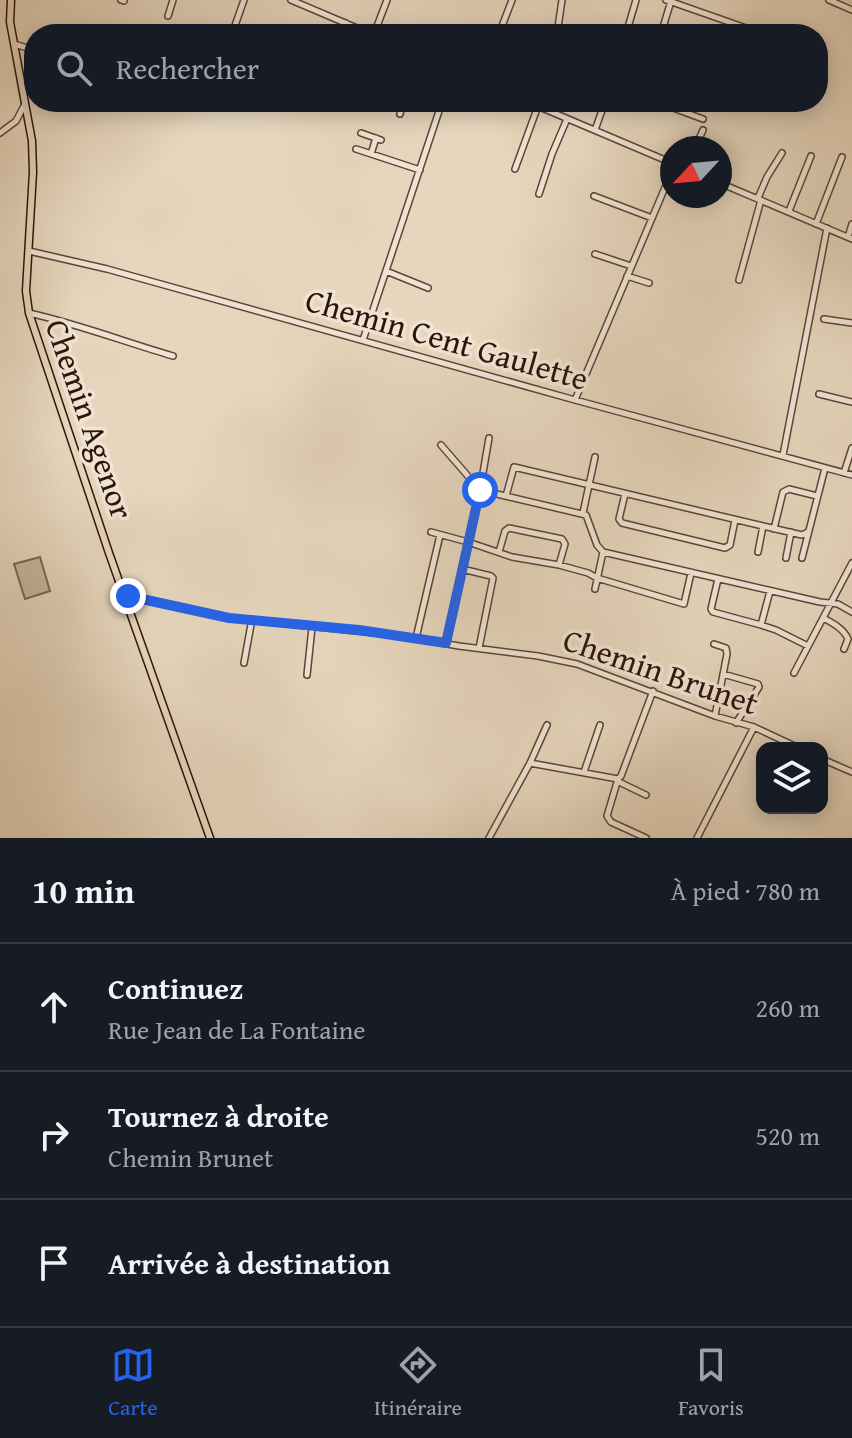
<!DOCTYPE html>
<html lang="fr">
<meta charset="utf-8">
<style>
body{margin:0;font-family:"Gentium Book Plus",serif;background:#242831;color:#f1f3f6}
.controls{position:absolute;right:24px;bottom:24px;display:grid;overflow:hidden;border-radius:16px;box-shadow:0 4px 20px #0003}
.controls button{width:72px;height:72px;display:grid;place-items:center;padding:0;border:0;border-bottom:2px solid #363941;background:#171b24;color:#f1f3f6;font:40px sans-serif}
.compass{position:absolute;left:660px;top:136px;width:72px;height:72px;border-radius:50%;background:#171b24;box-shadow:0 4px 20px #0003;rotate:244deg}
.stop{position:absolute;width:24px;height:24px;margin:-18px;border:6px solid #2563eb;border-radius:50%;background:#fff}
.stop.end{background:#2563eb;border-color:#fff;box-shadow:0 2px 8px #0008}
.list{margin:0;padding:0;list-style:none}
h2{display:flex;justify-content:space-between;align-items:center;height:104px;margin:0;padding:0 32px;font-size:34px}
h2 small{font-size:26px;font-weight:400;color:#9ea1a6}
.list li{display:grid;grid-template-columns:52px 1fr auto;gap:24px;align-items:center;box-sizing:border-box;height:128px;padding:0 32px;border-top:2px solid #363941}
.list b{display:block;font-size:30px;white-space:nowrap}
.list p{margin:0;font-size:26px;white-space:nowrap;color:#9ea1a6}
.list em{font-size:26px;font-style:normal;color:#9ea1a6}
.icon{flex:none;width:44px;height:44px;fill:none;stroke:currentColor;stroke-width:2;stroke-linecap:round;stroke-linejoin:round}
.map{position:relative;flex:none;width:852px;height:838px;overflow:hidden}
.search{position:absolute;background:#171b24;box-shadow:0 4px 20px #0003;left:24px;right:24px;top:24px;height:88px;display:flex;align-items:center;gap:20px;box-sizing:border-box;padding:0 28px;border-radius:32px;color:#9ea1a6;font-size:30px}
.sheet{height:488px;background:#171b24}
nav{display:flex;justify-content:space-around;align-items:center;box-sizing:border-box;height:112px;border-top:2px solid #363941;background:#171b24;font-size:22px;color:#9ea1a6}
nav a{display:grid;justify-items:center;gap:4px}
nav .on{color:#2563eb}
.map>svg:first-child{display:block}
.green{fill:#c7b59e;stroke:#7b6453;stroke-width:2}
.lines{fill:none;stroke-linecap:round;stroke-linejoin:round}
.minor-casing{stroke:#5d4435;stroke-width:8}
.major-casing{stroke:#2f1308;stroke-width:9}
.minor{stroke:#efe4d4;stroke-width:5}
.major{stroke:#e6d6bd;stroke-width:6}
.route{stroke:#2563eb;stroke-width:10}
.labels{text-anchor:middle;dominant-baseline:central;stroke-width:7;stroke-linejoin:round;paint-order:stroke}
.street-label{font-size:32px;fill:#2f1308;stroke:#efe4d4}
</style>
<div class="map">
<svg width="852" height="838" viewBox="0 0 852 838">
<rect width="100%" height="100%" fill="#e6d6bd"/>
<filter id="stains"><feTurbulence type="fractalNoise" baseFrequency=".0025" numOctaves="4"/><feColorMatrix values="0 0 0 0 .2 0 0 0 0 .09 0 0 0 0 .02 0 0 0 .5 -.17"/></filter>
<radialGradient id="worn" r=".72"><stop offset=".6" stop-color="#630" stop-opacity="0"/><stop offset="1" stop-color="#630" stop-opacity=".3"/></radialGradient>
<!-- green -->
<path class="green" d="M40,557L50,591L25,599L14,564Z"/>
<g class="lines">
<defs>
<path id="minor" d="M121,0L124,1
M291,0L371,34
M666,0L749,29
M829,0L852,10
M168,16L173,0
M232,34L244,0
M340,34L346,23
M374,34L387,0
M499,34L512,0
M557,34L562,0
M626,34L636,0
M661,34L671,1
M14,44L34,50
M528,102L672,163
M657,102L703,119
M400,114L403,102
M595,130L605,102
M0,133L16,121L25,104
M361,133L381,140
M695,148L703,130
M356,149L420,170
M371,154L376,138
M515,169L538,106
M720,183L852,239
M539,194L552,154L567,119
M594,196L652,218
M758,198L767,177L782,153
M789,211L811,156
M816,224L842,157
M848,237L852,224
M29,251L107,269L575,400L852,475
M595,254L631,266
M386,271L428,288
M627,276L649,283
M739,280L761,200
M29,313C78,324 125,342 173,356
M824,319L852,323
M363,340L442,102
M819,394L852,402
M575,400L672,171
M441,445L480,490L586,515L597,545L603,552L820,602L838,604L852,612
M783,455L827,228
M844,473L852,448
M625,494L619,519L622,523L725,548L730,545L735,520
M506,496L514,467L763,526L802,535L808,532
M583,513L595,457
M774,529L783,492L789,489L817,496
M431,532L468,542L512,557L559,565L588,573L597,578L684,604L691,573
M499,552L505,531L509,528L562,539L565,544L559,565
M758,552L763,526
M786,558L791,532
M802,558L825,468
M462,569L491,576L493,578L479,648
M718,579L711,609L713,612L761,625L770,591
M595,589L603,552
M125,597L132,596L229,618L395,635L459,646L538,656L577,664L715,716L754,727L799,748
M823,618C833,623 844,629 848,639L844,649
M761,625L776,630L808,646
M416,638L440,535
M446,643L480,490L489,438
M714,644L726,648L727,654L715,716
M244,663L252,619
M794,673L852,563
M723,674L758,684L759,687L736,723
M307,675L312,627
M822,759L852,772
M530,763L618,779
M584,772L600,725
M617,781L646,795
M489,838L530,763L547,725
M646,838L611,822L607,816L618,779L621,776L653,691
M697,838L754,727"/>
<path id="major" d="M11,0L10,22L32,141L33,172L26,291L29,313L109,553L210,838"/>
</defs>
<!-- minor casing -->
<use href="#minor" class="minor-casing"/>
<!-- major casing -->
<use href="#major" class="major-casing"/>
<!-- minor -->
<use href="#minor" class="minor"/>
<!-- major -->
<use href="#major" class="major"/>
</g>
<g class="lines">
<!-- route -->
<path class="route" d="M128,596L229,618L359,630L446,643L480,490"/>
</g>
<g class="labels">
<!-- street labels -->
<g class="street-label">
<text transform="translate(447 339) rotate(16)">Chemin Cent Gaulette</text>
<text transform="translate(90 419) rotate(71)">Chemin Agenor</text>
<text transform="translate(661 671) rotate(19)">Chemin Brunet</text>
</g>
</g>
<rect width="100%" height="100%" filter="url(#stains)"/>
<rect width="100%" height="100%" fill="url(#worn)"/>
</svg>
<div class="controls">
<button><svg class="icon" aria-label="layers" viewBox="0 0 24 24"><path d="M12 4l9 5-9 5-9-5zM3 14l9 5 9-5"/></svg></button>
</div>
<svg class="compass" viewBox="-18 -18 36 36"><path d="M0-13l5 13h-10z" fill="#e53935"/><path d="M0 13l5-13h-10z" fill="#9ea1a6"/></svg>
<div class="stop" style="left:480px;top:490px"></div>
<div class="stop end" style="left:128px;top:596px"></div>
<div class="search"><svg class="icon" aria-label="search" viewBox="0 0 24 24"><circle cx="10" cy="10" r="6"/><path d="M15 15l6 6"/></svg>Rechercher</div>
</div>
<section class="sheet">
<h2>10 min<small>À pied · 780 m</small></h2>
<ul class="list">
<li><svg class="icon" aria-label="ahead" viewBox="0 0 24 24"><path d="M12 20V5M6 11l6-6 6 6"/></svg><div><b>Continuez</b><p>Rue Jean de La Fontaine</p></div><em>260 m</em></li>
<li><svg class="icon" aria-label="right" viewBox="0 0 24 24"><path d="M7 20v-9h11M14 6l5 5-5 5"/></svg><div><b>Tournez à droite</b><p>Chemin Brunet</p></div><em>520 m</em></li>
<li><svg class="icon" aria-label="arrive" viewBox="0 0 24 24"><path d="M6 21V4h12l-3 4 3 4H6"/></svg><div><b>Arrivée à destination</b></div></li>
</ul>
</section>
<nav>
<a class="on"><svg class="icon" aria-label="map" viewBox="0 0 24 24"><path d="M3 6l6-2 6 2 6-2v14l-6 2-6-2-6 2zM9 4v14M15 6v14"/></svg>Carte</a>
<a><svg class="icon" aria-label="directions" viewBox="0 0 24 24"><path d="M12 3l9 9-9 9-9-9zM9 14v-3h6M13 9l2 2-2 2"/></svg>Itinéraire</a>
<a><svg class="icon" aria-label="saved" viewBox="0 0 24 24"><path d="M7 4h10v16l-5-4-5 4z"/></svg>Favoris</a>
</nav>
